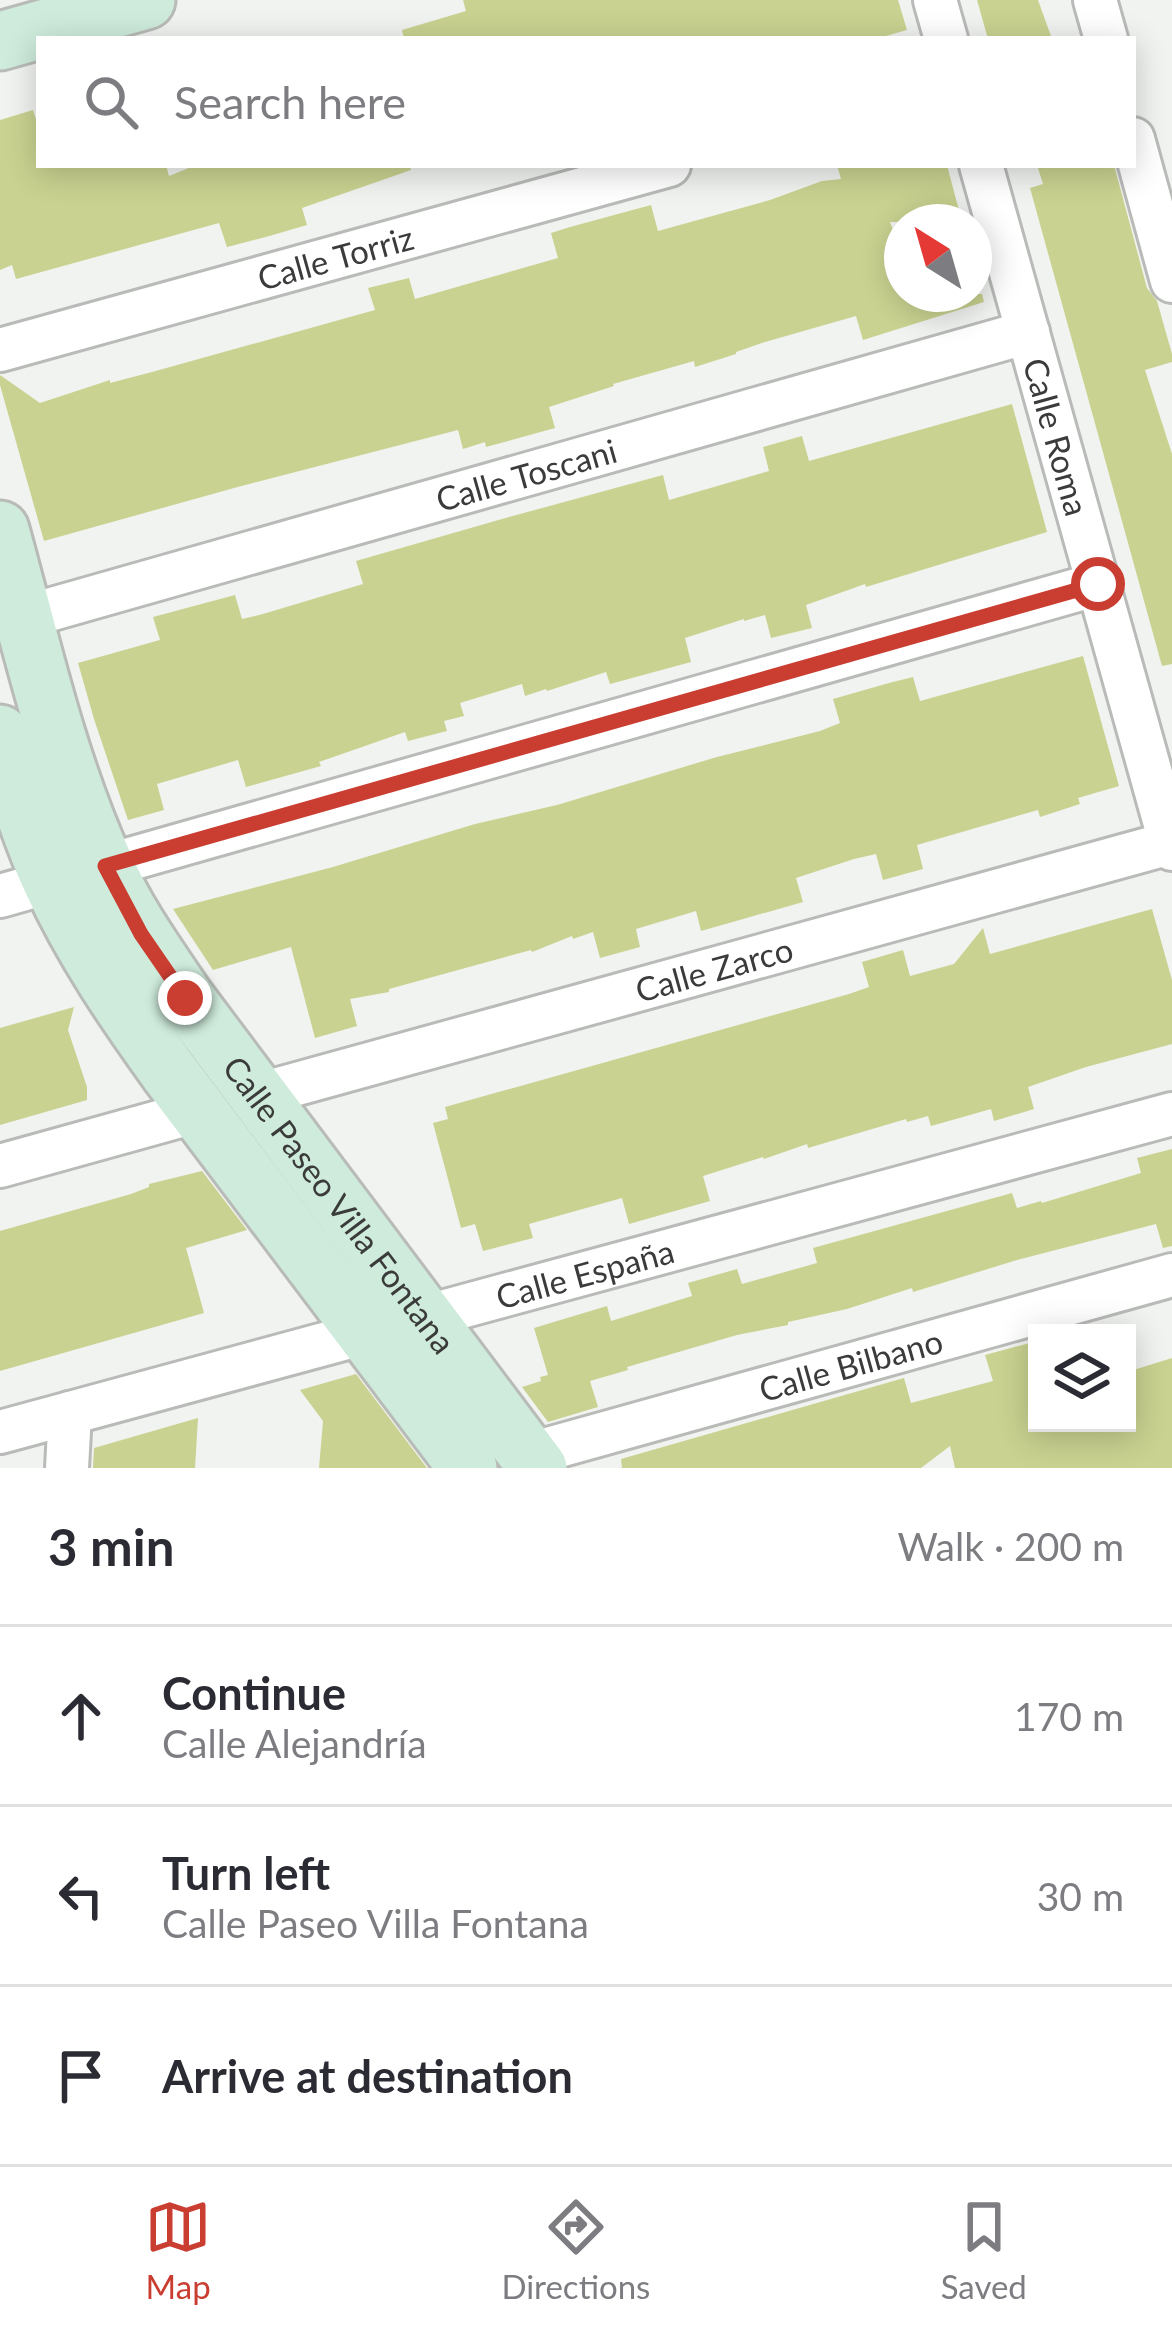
<!DOCTYPE html>
<meta charset="utf-8">
<style>
body{margin:0;font-family:Lato,sans-serif;background:#f2f2f3;color:#2b2b33}
.controls{position:absolute;right:36px;bottom:36px;display:grid;overflow:hidden;border-radius:0px;box-shadow:0 6px 30px #0003}
.controls button{width:108px;height:108px;display:grid;place-items:center;padding:0;border:0;border-bottom:3px solid #e1e1e2;background:#fff;color:#2b2b33;font:60px sans-serif}
.compass{position:absolute;left:884px;top:204px;width:108px;height:108px;border-radius:50%;background:#fff;box-shadow:0 6px 30px #0003;rotate:323deg}
.stop{position:absolute;width:36px;height:36px;margin:-27px;border:9px solid #ca3d31;border-radius:50%;background:#fff}
.stop.end{background:#ca3d31;border-color:#fff;box-shadow:0 3px 12px #0008}
.list{margin:0;padding:0;list-style:none}
h2{display:flex;justify-content:space-between;align-items:center;height:156px;margin:0;padding:0 48px;font-size:51px}
h2 small{font-size:39px;font-weight:400;color:#7c7c81}
.list li{display:grid;grid-template-columns:78px 1fr auto;gap:36px;align-items:center;box-sizing:border-box;height:180px;padding:0 48px;border-top:3px solid #e1e1e2}
.list b{display:block;font-size:45px;white-space:nowrap}
.list p{margin:0;font-size:39px;white-space:nowrap;color:#7c7c81}
.list em{font-size:39px;font-style:normal;color:#7c7c81}
.icon{flex:none;width:66px;height:66px;fill:none;stroke:currentColor;stroke-width:2;stroke-linecap:round;stroke-linejoin:round}
.map{position:relative;flex:none;width:1172px;height:1468px;overflow:hidden}
.search{position:absolute;background:#fff;box-shadow:0 6px 30px #0003;left:36px;right:36px;top:36px;height:132px;display:flex;align-items:center;gap:30px;box-sizing:border-box;padding:0 42px;border-radius:0px;color:#7c7c81;font-size:45px}
.sheet{height:696px;background:#fff}
nav{display:flex;justify-content:space-around;align-items:center;box-sizing:border-box;height:168px;border-top:3px solid #e1e1e2;background:#fff;font-size:33px;color:#7c7c81}
nav a{display:grid;justify-items:center;gap:6px}
nav .on{color:#ca3d31}
.map>svg:first-child{display:block}
.building{fill:#c9d290}
.lines{fill:none;stroke-linecap:round;stroke-linejoin:round}
.street-casing{stroke:#b8bbb7;stroke-width:48}
.secondary-casing{stroke:#b8bbb7;stroke-width:63}
.street{stroke:#fff;stroke-width:42}
.secondary{stroke:#ceebdb;stroke-width:57}
.route{stroke:#ca3d31;stroke-width:15}
.labels{text-anchor:middle;dominant-baseline:central;stroke-width:10;stroke-linejoin:round;paint-order:stroke}
.street-label{font-size:33px;fill:#3a3b3a;stroke:#f1f3f0}
</style>
<div class="map">
<svg width="1172" height="1468" viewBox="0 0 1172 1468">
<rect width="100%" height="100%" fill="#f1f3f0"/>
<!-- building -->
<path class="building" d="M463,0H898L907,30L875,39H404L402,30L466,11Z
M977,0H1038L1052,39H988Z
M33,110L39,129V165H166L169,176L196,165H410L411,170L302,208L307,225L266,237L227,247L219,223L16,279L12,265L0,270V120Z
M837,165H947L962,222H890L902,256V294H982L984,302L863,340L856,316L765,342L736,352V354L695,367L694,361L613,384L614,386L549,407L555,428L486,447L485,442L463,449L458,430L234,488L44,541L0,385V375L40,403L110,380V383L152,372L375,310L368,288L409,278L415,299L558,258L551,233L570,227L651,205L658,231L770,200L822,181L841,179Z
M1037,165H1114L1147,288L1157,301L1172,354V362L1145,370L1172,454V664L1162,666L1030,188L1043,184Z
M1012,404L1047,532L866,587L865,584L806,605L812,628L771,638L765,615L744,621V619L685,638L691,662L610,684L606,672L547,691L546,689L525,696L522,684L460,703L464,716L444,721L447,731L408,741L405,732L319,762L321,766L246,787L238,760L157,784L164,810L128,820L94,719L78,663L160,640L153,617L235,595L242,619L263,614L363,584L356,561L502,519L663,475L669,500L769,471L763,447L802,436L809,461Z
M1083,656L1119,786L1078,798L1080,804L1040,817L1038,810L917,845L923,869L883,880L876,854L854,859L796,878L803,902L701,931L696,911L636,929L640,947L600,958L593,932L573,939L572,936L532,952L531,950L389,989V992L350,999L357,1026L315,1038L291,947L213,970L173,909L333,867L475,824L557,805L717,757L820,731L840,723L833,699L889,683L913,677L920,701Z
M1152,909L1172,980V1044L1086,1067L1028,1087L1034,1109L994,1121L991,1109L931,1126L928,1116L907,1122L906,1119L808,1148L807,1144L764,1159L763,1157L703,1176L710,1201L629,1224L622,1198L529,1224L533,1238L483,1251L475,1224L461,1228L433,1123L448,1119L445,1107L849,994L869,987L862,962L903,950L910,976L954,964L983,928L990,954Z
M74,1007L68,1030L87,1087V1100L0,1125V1028Z
M1172,1149V1246L1163,1248L1156,1224L1017,1260L913,1292L912,1288L847,1309L788,1322V1325L737,1335L627,1367L628,1370L590,1381L598,1407L548,1422L522,1387L541,1381L540,1377L548,1375L534,1328L607,1306L611,1321L692,1296L688,1283L737,1269L742,1284L817,1263L813,1248L1012,1193L1017,1208L1041,1201L1042,1203L1141,1173L1137,1158Z
M202,1171L247,1230L186,1248L204,1313L0,1371V1231L131,1194L149,1187V1184Z
M1037,1341V1423H1127V1372L1172,1358V1468H955L950,1446L921,1468H622L621,1459L904,1378L911,1403L993,1381L985,1355Z
M356,1374L427,1468H319L323,1421L300,1390Z
M198,1418L195,1468H93L94,1448Z"/>
<g class="lines">
<defs>
<g id="street">
<path d="M935,0L946,39"/>
<path d="M1095,0L1106,39"/>
<path d="M1133,139L1172,281"/>
<path id="s1" d="M981,165L1172,849"/>
<path id="s2" d="M0,350L669,165"/>
<path id="s3" d="M24,617L1028,332"/>
<path d="M0,896L1098,584"/>
<path id="s4" d="M257,1095L1170,843"/>
<path d="M0,1166L198,1111"/>
<path id="s5" d="M0,1432L1172,1114"/>
<path id="s6" d="M530,1454L1172,1275"/>
<path d="M67,1468L70,1413"/>
</g>
<g id="secondary">
<path d="M0,41L146,0"/>
<path id="s7" d="M0,530C31,642 56,758 104,864C125,912 156,955 185,998L538,1468"/>
<path d="M0,734C15,784 30,834 52,882C83,950 125,1011 168,1071L468,1468"/>
</g>
</defs>
<!-- street casing -->
<use href="#street" class="street-casing"/>
<!-- secondary casing -->
<use href="#secondary" class="secondary-casing"/>
<!-- street -->
<use href="#street" class="street"/>
<!-- secondary -->
<use href="#secondary" class="secondary"/>
</g>
<g class="lines">
<!-- route -->
<path class="route" d="M185,998L141,934L105,866L1098,584"/>
</g>
<g class="labels">
<!-- street labels -->
<g class="street-label">
<text stroke="none"><textPath href="#s2" startOffset="348">Calle Torriz</textPath></text>
<text stroke="none"><textPath href="#s1" startOffset="282">Calle Roma</textPath></text>
<text stroke="none"><textPath href="#s3" startOffset="522">Calle Toscani</textPath></text>
<text stroke="none"><textPath href="#s4" startOffset="474">Calle Zarco</textPath></text>
<text stroke="none"><textPath href="#s7" startOffset="765">Calle Paseo Villa Fontana</textPath></text>
<text stroke="none"><textPath href="#s5" startOffset="606">Calle España</textPath></text>
<text stroke="none"><textPath href="#s6" startOffset="333">Calle Bilbano</textPath></text>
</g>
</g>
</svg>
<div class="controls">
<button><svg class="icon" aria-label="layers" viewBox="0 0 24 24"><path d="M12 4l9 5-9 5-9-5zM3 14l9 5 9-5"/></svg></button>
</div>
<svg class="compass" viewBox="-18 -18 36 36"><path d="M0-13l5 13h-10z" fill="#e53935"/><path d="M0 13l5-13h-10z" fill="#7c7c81"/></svg>
<div class="stop" style="left:1098px;top:584px"></div>
<div class="stop end" style="left:185px;top:998px"></div>
<div class="search"><svg class="icon" aria-label="search" viewBox="0 0 24 24"><circle cx="10" cy="10" r="6"/><path d="M15 15l6 6"/></svg>Search here</div>
</div>
<section class="sheet">
<h2>3 min<small>Walk · 200 m</small></h2>
<ul class="list">
<li><svg class="icon" aria-label="ahead" viewBox="0 0 24 24"><path d="M12 20V5M6 11l6-6 6 6"/></svg><div><b>Continue</b><p>Calle Alejandría</p></div><em>170 m</em></li>
<li><svg class="icon" aria-label="left" viewBox="0 0 24 24"><path d="M17 20v-9H6M10 6l-5 5 5 5"/></svg><div><b>Turn left</b><p>Calle Paseo Villa Fontana</p></div><em>30 m</em></li>
<li><svg class="icon" aria-label="arrive" viewBox="0 0 24 24"><path d="M6 21V4h12l-3 4 3 4H6"/></svg><div><b>Arrive at destination</b></div></li>
</ul>
</section>
<nav>
<a class="on"><svg class="icon" aria-label="map" viewBox="0 0 24 24"><path d="M3 6l6-2 6 2 6-2v14l-6 2-6-2-6 2zM9 4v14M15 6v14"/></svg>Map</a>
<a><svg class="icon" aria-label="directions" viewBox="0 0 24 24"><path d="M12 3l9 9-9 9-9-9zM9 14v-3h6M13 9l2 2-2 2"/></svg>Directions</a>
<a><svg class="icon" aria-label="saved" viewBox="0 0 24 24"><path d="M7 4h10v16l-5-4-5 4z"/></svg>Saved</a>
</nav>
